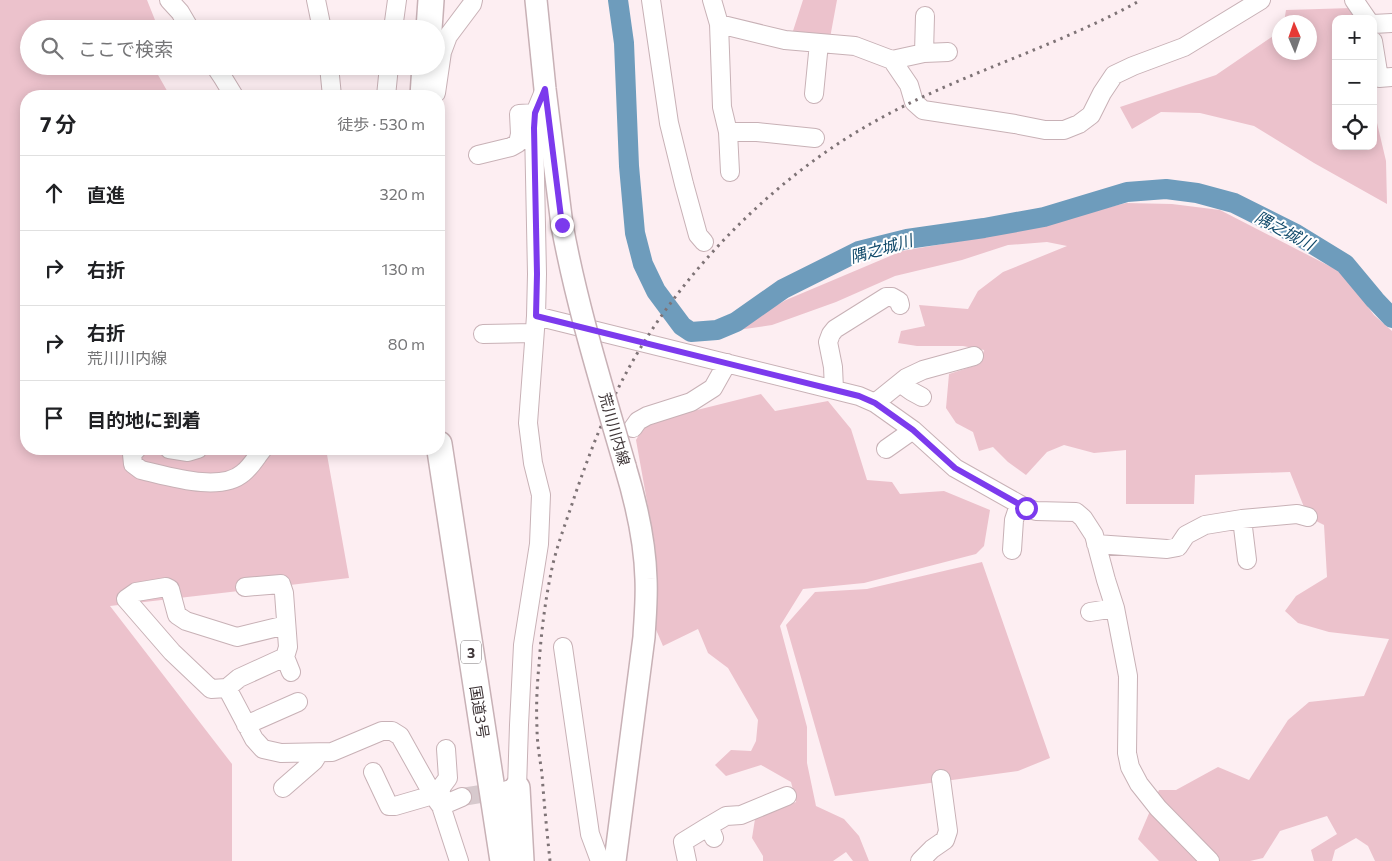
<!DOCTYPE html>
<html lang="ja">
<meta charset="utf-8">
<style>
body{margin:0;font-family:Commissioner,"Noto Sans JP",sans-serif;background:#f6f6f6;color:#202124}
.controls{position:absolute;right:15px;top:15px;display:grid;overflow:hidden;border-radius:10px;box-shadow:0 2px 12px #0003}
.controls button{width:45px;height:45px;display:grid;place-items:center;padding:0;border:0;border-bottom:1px solid #e0e0e0;background:#fff;color:#202124;font:25px sans-serif}
.compass{position:absolute;left:1272px;top:15px;width:45px;height:45px;border-radius:50%;background:#fff;box-shadow:0 2px 12px #0003;rotate:358deg}
.stop{position:absolute;width:15px;height:15px;margin:-11px;border:4px solid #7c3aed;border-radius:50%;background:#fff}
.stop.end{background:#7c3aed;border-color:#fff;box-shadow:0 1px 5px #0008}
.list{margin:0;padding:0;list-style:none}
h2{display:flex;justify-content:space-between;align-items:center;height:65px;margin:0;padding:0 20px;font-size:21px}
h2 small{font-size:16px;font-weight:400;color:#757577}
.list li{display:grid;grid-template-columns:32px 1fr auto;gap:15px;align-items:center;box-sizing:border-box;height:75px;padding:0 20px;border-top:1px solid #e0e0e0}
.list b{display:block;font-size:19px;white-space:nowrap}
.list p{margin:0;font-size:16px;white-space:nowrap;color:#757577}
.list em{font-size:16px;font-style:normal;color:#757577}
.icon{flex:none;width:28px;height:28px;fill:none;stroke:currentColor;stroke-width:2;stroke-linecap:round;stroke-linejoin:round}
.map{position:relative;flex:none;width:1392px;height:861px;overflow:hidden}
.search{position:absolute;background:#fff;box-shadow:0 2px 12px #0003;left:20px;top:20px;width:425px;height:55px;display:flex;align-items:center;gap:12px;box-sizing:border-box;padding:0 18px;border-radius:28px;color:#757577;font-size:19px}
.panel{position:absolute;background:#fff;box-shadow:0 2px 12px #0003;left:20px;top:90px;width:425px;height:365px;border-radius:20px}
.map>svg:first-child{display:block}
.green{fill:#ecc2cc}
.lines{fill:none;stroke-linecap:round;stroke-linejoin:round}
.river{stroke:#6e9cbc;stroke-width:20}
.minor-tunnel{stroke:#d7c9cd;stroke-width:18;stroke-dasharray:18 9;stroke-linecap:butt}
.minor-casing{stroke:#c8b1b6;stroke-width:20}
.major-casing{stroke:#c8b1b6;stroke-width:24}
.highway-casing{stroke:#c8b1b6;stroke-width:28}
.minor{stroke:#fff;stroke-width:18}
.major{stroke:#fff;stroke-width:21}
.highway{stroke:#fff;stroke-width:25}
.rail{stroke:#7e7376;stroke-width:3;stroke-dasharray:2.5 5;stroke-linecap:butt}
.major-bridge-casing{stroke:#c8b1b6;stroke-width:24;stroke-linecap:butt}
.major-bridge{stroke:#fff;stroke-width:21}
.route{stroke:#7c3aed;stroke-width:6}
.labels{text-anchor:middle;dominant-baseline:central;stroke-width:4;stroke-linejoin:round;paint-order:stroke}
.shield{fill:#fff;stroke:#797274;stroke-width:1}
.shield-label{font-size:14px;font-weight:bold;fill:#3f3638}
.street-label{font-size:15px;fill:#3f3638;stroke:#fff}
.water-label{font-size:16px;font-style:italic;fill:#10496a;stroke:#fff}
</style>
<div class="map">
<svg width="1392" height="861" viewBox="0 0 1392 861">
<rect width="100%" height="100%" fill="#fdeef2"/>
<!-- green -->
<path class="green" d="M0,0H147L155,20L141,29H29V66H153L170,96H26V449H326L349,578L110,606L232,764V861H0Z
M803,0H837L830,38L792,34Z
M1352,8L1354,19H1336V146H1373V106L1386,161L1387,204L1314,163L1254,126L1200,113L1161,112L1132,129L1120,107L1216,75L1279,32L1280,52H1310V22H1284L1286,10Z
M1126,203L1172,204L1220,210L1343,273L1374,315L1392,331V861H1375L1368,846L1356,838L1335,850L1332,861H1314L1311,850L1337,834L1327,816L1280,831L1263,858L1250,861H1159L1138,839L1159,790H1176L1218,767L1249,780L1288,720L1309,702L1364,696L1389,639L1329,632L1298,623L1285,611L1296,596L1327,577L1324,525L1308,517L1290,472L1195,475L1194,504H1126V450L1094,453L1064,445L1047,452L1026,475L1008,462L993,447L979,451L973,432L956,423L946,408L949,374L980,364L984,350L963,346H917L898,343L901,331L925,326L919,305L968,309L978,291L1003,272L1067,246L1047,242L1008,245L962,260L895,276L836,302L772,325L731,331L786,300L902,251L1001,234Z
M761,394L775,411L828,401L851,429L867,480L892,482L900,494L944,491L990,510L984,546L976,554L864,583L803,589L780,626L807,727V763L816,806L844,819L859,836L869,861H853L846,852L833,861H763V856L752,838L755,819L796,802L791,782L761,765L726,776L715,765L731,750L751,751L756,741L758,720L728,668L708,653L698,629L663,646L654,625L658,592L655,546L636,440L643,428L653,421Z
M982,562L1050,758L1018,771L835,796L786,625L815,592L867,589Z"/>
<g class="lines">
<!-- river -->
<path class="river" d="M618,0L624,43L629,166L635,233L643,264L656,291L682,326L691,332L717,330L736,322L783,289L859,251L907,239L984,228L1044,217L1127,192L1166,189L1197,193L1234,203L1296,234L1345,264L1375,300L1392,318"/>
<!-- minor-tunnel -->
<path class="minor-tunnel" d="M462,797L504,790"/>
<defs>
<path id="minor" d="M169,0L180,12L190,29
M316,0L322,29
M651,0L669,123L684,184L698,235L704,242
M712,0L719,24L785,40L855,46L892,60L909,85L914,102L923,110L1015,124L1045,130H1064L1079,124L1091,115L1102,93L1114,75L1133,66L1184,47L1261,0
M1354,0L1367,19
M719,24L722,107L728,132L730,172
M1373,24L1392,23
M393,29L397,0
M1373,41L1379,78L1392,77
M924,53L925,16
M892,60L924,53L948,52
M215,66L223,78L234,96
M329,66L332,96
M436,93L442,52L448,36L472,4L473,0
M814,94L819,43
M386,96L389,66
M728,132H757L815,138
M478,155L511,147L518,143L520,134L519,114L535,113
M536,316L859,396L875,403L913,430L955,468L1026,508L1036,511L1076,512L1083,518L1094,535L1106,580L1115,608L1128,676L1127,753L1130,767L1139,784L1158,808L1210,861
M483,334L534,333
M900,383L911,391L922,397
M834,389L833,367L828,342L831,334L835,329L886,297H892L899,301L900,305
M875,403L906,378L923,370L974,356
M633,428L638,421L647,416L691,402L713,388L727,363
M137,449L132,454L133,464L141,470C168,476 220,493 243,473C251,467 257,456 263,449
M169,449L188,452L198,449
M886,449L913,430
M1242,519L1247,560
M1096,544L1167,549L1178,547L1186,535L1205,525L1242,519L1297,514L1308,517
M1012,550L1014,520L1019,505
M1090,612L1115,608
M286,625L237,637L186,621L177,615L170,589L166,587L136,592L126,599L172,652L211,689L227,688L254,739L263,749L281,753L332,752L382,731H392L400,736L433,795L441,806L459,861
M563,647L590,834L600,861
M285,657L291,672
M227,688L239,678L285,657L288,647L284,593L281,584L245,587
M246,725L298,702
M373,772L389,806H395L433,795
M283,788L314,761L319,753
M507,790L517,788L519,725L523,645L539,544L541,495L533,463L528,423L536,316L537,274L534,128L535,113L545,89
M438,801L442,786L448,778L446,749
M441,806L462,797
M709,826L726,816L741,815L787,796
M687,861L683,842L709,826L714,838
M920,861L932,849L945,840L948,831L941,779"/>
<path id="major" d="M536,0L545,89L562,225
M615,861L644,637C645,618 647,599 646,579C645,541 636,502 625,466"/>
<path id="highway" d="M429,29L431,0
M423,96L425,66
M439,444L503,861
M517,788L521,861"/>
</defs>
<!-- minor casing -->
<use href="#minor" class="minor-casing"/>
<!-- major casing -->
<use href="#major" class="major-casing"/>
<!-- highway casing -->
<use href="#highway" class="highway-casing"/>
<!-- minor -->
<use href="#minor" class="minor"/>
<!-- major -->
<use href="#major" class="major"/>
<!-- highway -->
<use href="#highway" class="highway"/>
<!-- rail -->
<path class="rail" d="M550,861C547,832 544,803 542,774C540,759 537,744 537,728C536,707 537,685 539,665C541,634 545,602 551,573C556,547 567,520 575,495C589,455 604,415 624,377C677,276 772,179 872,123C958,74 1055,48 1141,0"/>
<defs>
<path id="major-bridge" d="M562,225C577,307 602,386 625,466"/>
</defs>
<!-- major-bridge casing -->
<use href="#major-bridge" class="major-bridge-casing"/>
<!-- major-bridge -->
<use href="#major-bridge" class="major-bridge"/>
</g>
<g class="lines">
<!-- route -->
<path class="route" d="M562,225L545,89L535,113L534,128L537,274L536,316L859,396L875,403L913,430L955,468L1026,508"/>
</g>
<g class="labels">
<!-- shield labels -->
<rect class="shield" x="461" y="640.5" width="20" height="23" rx="4"/>
<g class="shield-label">
<text x="471" y="652">3</text>
</g>
<!-- street labels -->
<g class="street-label">
<text transform="translate(615 429) rotate(74)">荒川川内線</text>
<text transform="translate(480 712) rotate(81)">国道3号</text>
</g>
<!-- water labels -->
<g class="water-label">
<text transform="translate(1285 230) rotate(28)">隅之城川</text>
<text transform="translate(881 248) rotate(-16)">隅之城川</text>
</g>
</g>
</svg>
<div class="controls">
<button>+</button>
<button>−</button>
<button><svg class="icon" aria-label="locate" viewBox="0 0 24 24"><circle cx="12" cy="12" r="6"/><path d="M12 2v4M12 18v4M2 12h4M18 12h4"/></svg></button>
</div>
<svg class="compass" viewBox="-18 -18 36 36"><path d="M0-13l5 13h-10z" fill="#e53935"/><path d="M0 13l5-13h-10z" fill="#757577"/></svg>
<div class="stop" style="left:1026px;top:508px"></div>
<div class="stop end" style="left:562px;top:225px"></div>
<div class="search"><svg class="icon" aria-label="search" viewBox="0 0 24 24"><circle cx="10" cy="10" r="6"/><path d="M15 15l6 6"/></svg>ここで検索</div>
<section class="panel">
<h2>7 分<small>徒歩 · 530 m</small></h2>
<ul class="list">
<li><svg class="icon" aria-label="ahead" viewBox="0 0 24 24"><path d="M12 20V5M6 11l6-6 6 6"/></svg><div><b>直進</b></div><em>320 m</em></li>
<li><svg class="icon" aria-label="right" viewBox="0 0 24 24"><path d="M7 20v-9h11M14 6l5 5-5 5"/></svg><div><b>右折</b></div><em>130 m</em></li>
<li><svg class="icon" aria-label="right" viewBox="0 0 24 24"><path d="M7 20v-9h11M14 6l5 5-5 5"/></svg><div><b>右折</b><p>荒川川内線</p></div><em>80 m</em></li>
<li><svg class="icon" aria-label="arrive" viewBox="0 0 24 24"><path d="M6 21V4h12l-3 4 3 4H6"/></svg><div><b>目的地に到着</b></div></li>
</ul>
</section>
</div>
